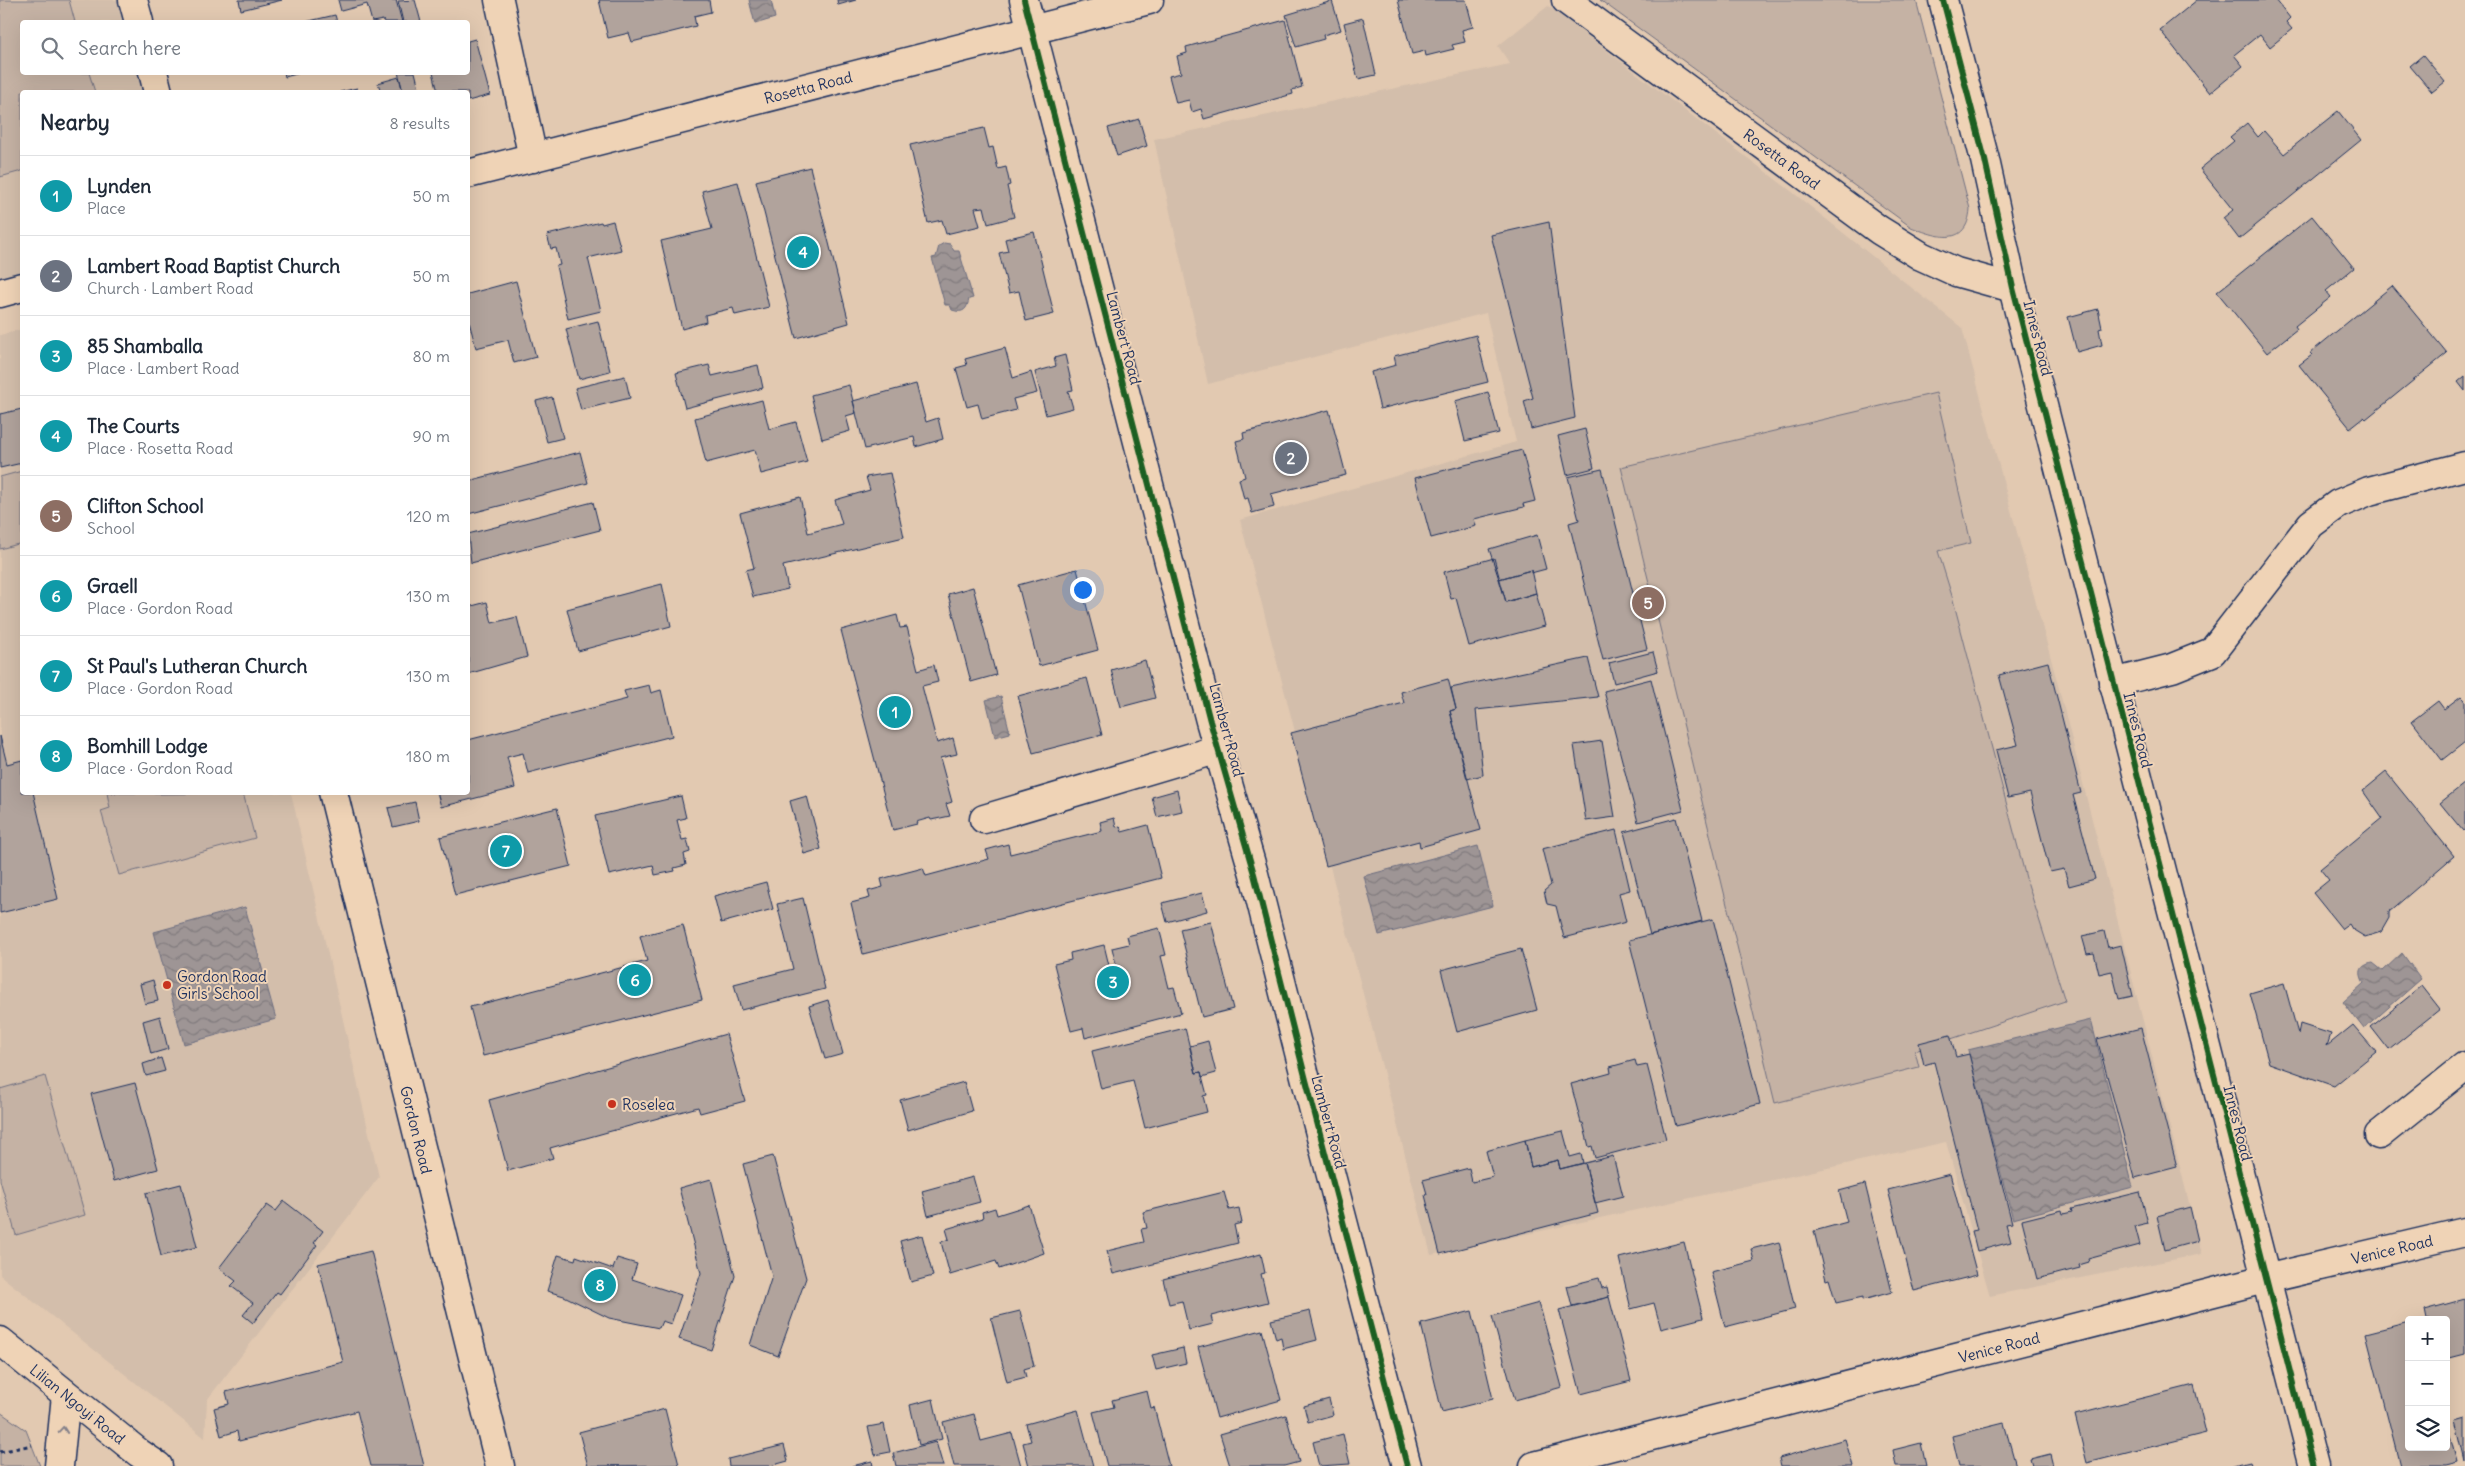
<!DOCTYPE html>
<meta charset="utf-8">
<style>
body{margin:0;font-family:Delius,sans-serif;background:#f6f6f7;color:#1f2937}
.controls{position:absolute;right:15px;bottom:15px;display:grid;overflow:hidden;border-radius:5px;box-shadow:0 5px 20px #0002}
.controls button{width:45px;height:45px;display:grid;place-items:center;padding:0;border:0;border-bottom:1px solid #e0e1e3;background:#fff;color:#1f2937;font:25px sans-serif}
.you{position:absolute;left:1082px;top:589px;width:18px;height:18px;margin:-12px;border:4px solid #fff;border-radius:50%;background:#1a73e8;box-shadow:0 0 0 8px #1a73e833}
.badge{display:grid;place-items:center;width:32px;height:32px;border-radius:50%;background:#c8321e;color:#fff;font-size:16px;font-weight:700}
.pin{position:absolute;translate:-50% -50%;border:2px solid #fff;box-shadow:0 1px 5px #0006}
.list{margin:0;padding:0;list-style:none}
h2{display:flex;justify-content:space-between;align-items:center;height:65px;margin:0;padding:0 20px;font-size:21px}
h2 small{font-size:16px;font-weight:400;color:#747a83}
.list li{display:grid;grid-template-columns:32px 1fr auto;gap:15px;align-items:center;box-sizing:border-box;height:80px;padding:0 20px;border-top:1px solid #e0e1e3}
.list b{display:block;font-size:19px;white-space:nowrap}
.list p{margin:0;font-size:16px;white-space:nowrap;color:#747a83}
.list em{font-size:16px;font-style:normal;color:#747a83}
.icon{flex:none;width:28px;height:28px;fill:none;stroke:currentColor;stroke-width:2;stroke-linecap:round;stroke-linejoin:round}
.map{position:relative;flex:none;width:2465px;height:1466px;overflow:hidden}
.search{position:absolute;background:#fff;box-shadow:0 5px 20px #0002;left:20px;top:20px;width:450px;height:55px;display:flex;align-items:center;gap:12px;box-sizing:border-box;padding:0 18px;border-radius:5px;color:#747a83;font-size:19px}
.panel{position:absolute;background:#fff;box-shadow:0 5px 20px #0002;left:20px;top:90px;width:450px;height:705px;border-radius:5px}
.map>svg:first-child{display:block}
.built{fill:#d3beab}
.green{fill:#c5b2a4;stroke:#707081}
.water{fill:url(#water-waves);stroke:#6a6c7f}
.building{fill:#b1a39c;stroke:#1b2f5e}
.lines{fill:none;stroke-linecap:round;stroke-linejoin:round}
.minor-casing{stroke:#1b2f5e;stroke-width:31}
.path{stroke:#1b2f5e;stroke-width:3;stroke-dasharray:4 4;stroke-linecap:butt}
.minor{stroke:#efd3b6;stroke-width:28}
.cycleway-casing{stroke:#efd3b6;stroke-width:9}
.cycleway{stroke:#1b5e20;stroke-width:6}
.oneway{stroke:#85818a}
.poi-dot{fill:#c8321e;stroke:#efd3b6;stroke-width:2}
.labels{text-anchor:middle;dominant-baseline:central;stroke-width:4;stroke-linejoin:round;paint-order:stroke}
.street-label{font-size:15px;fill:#1b2f5e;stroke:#efd3b6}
.poi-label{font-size:15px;fill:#1b2f5e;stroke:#efd3b6;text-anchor:start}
</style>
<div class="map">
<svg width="2465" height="1466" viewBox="0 0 2465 1466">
<defs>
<pattern id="water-waves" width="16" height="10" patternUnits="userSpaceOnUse" patternTransform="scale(1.25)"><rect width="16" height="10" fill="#9e9595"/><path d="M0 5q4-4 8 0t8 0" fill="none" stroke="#807a7d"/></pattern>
</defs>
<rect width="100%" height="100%" fill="#e2c9b1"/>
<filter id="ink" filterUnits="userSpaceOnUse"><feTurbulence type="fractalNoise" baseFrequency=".02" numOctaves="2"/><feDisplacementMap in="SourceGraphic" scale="10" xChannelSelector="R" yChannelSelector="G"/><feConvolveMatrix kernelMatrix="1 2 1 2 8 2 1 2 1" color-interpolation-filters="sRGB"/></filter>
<g filter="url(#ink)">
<!-- built -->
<path class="built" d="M0,0H133L139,22H22V72L153,73L158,92H22V287L0,293Z
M1548,6L1791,191L1962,328L2058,685L2202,1254L1990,1296L1946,1142L1431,1255L1240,520L1516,442L1486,313L1208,384L1154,139L1510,64L1498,46Z
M22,329V792L291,793L379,1177L207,1400L205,1438L0,1275V335Z"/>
<!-- green -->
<path class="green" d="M0,0H69L75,22H22V72L89,73L95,92H22V171L0,177Z
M1600,0H1916L1970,209C1967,248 1937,237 1911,227Z
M1936,393L1971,543L1938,551L1952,596L2026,878L2065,1001L1915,1051L1919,1067L1775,1103L1621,467Z
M22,471V543L0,549V477Z
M160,793V794L243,793L255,838L119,875L101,811L110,808L107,793Z
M45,1076L85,1215L16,1235L0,1180V1089Z
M0,1412L26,1430L40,1466H0Z"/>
<!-- water -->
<path class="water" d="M749,0H771L775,18L755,24Z
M944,243L950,244L954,251H959L973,298L969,299C967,309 964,314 952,310L950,305H945L932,258L936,257L939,246Z
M1001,696L1010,733L995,737L986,700Z
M1478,846L1493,906L1379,935L1364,876Z
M245,907L276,1019L184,1044L154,932Z
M2402,953L2421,979L2364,1029L2343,1002L2364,983C2358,972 2360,965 2373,963L2383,971Z
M2091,1020L2133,1187L2013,1219L1968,1050Z"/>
<!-- building -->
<path class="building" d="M239,0H282L241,10Z
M338,0H396L402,22H384L383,20L372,22L367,4L341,11Z
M415,0L421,22H403L398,1Z
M599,0H709L711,12L694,16L696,26L632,42L629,33L608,38Z
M837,0H856L838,5Z
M1398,0H1466L1473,27L1462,30L1465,42L1452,45L1454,49L1426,56L1425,51L1412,54Z
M2197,0H2276L2290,18L2286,22L2292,29L2270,47L2260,34L2234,55L2243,66L2210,93L2160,30Z
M1332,1L1341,30L1323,35L1324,39L1296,47L1286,15Z
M335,15L337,22H305Z
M1363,18L1376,75L1358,79L1344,23Z
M1285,20L1302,87L1292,90L1293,94L1204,119L1201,109L1192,112L1189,100L1176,103L1169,76L1181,73L1177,56L1187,53L1186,47Z
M475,39L490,95L468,101V92H438L433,72H468V41Z
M2423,55L2445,82L2432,92L2410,66Z
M284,72H304L285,77Z
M398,72H415L420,92H403Z
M399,77L403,92H381L378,83Z
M357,88L358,92H340Z
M2338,111L2361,140L2239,239L2223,218L2233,210L2200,169L2234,141L2230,137L2247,123L2258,137L2264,131L2284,154Z
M1139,119L1147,146L1117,156L1108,128Z
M984,128L989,148L993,147L998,169L1006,167L1010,185L1007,186L1014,217L988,224L984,207L975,208L980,226L946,234L942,220L928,223L910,145Z
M810,167L849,323L796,338L756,181Z
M738,182L769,307L735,315L733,308L705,315L706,322L682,329L661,241L712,229L702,191Z
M2312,216L2354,268L2326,291L2331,297L2295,326L2297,329L2267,353L2217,292Z
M613,221L621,250L588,258L601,311L568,319L556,266L560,265L556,248L551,249L547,235L601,222L602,224Z
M1549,222L1575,418L1531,429L1524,401L1533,398L1491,235Z
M1034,232L1054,314L1026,321L1019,291L1009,293L999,253L1008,251L1005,239Z
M516,281L536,357L514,363L508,340L476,348L469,322L468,323V294Z
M2392,286L2447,353L2366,419L2364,417L2350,428L2299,365L2312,355L2310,353Z
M2098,309L2102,328L2099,329L2102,345L2077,352L2068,317Z
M598,321L610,371L579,379L566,329Z
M1476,335L1488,382L1380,409L1371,372L1396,365L1394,356Z
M1005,348L1013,378L1031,372L1037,393L1013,399L1016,410L982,419L978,404L967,407L956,368L967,365L965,359Z
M1065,355L1073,390L1068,391L1073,408L1046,415L1035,372L1056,366L1054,358Z
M709,365L712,376L758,365L763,388L685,408L676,373Z
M625,376L630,398L581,410L575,388Z
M2465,376V391L2458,382Z
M916,384L926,422L938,418L943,439L916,447L914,437L865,449L853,401Z
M849,385L856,413L846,416L850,431L822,439L811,395Z
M1488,392L1499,433L1465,441L1455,401Z
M552,397L563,438L547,442L536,401Z
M762,400L769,429L796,422L807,462L761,474L755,450L706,463L695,418Z
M22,409V463L0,468V414Z
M1329,410L1346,475L1271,494L1274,507L1252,513L1248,498L1244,499L1239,479L1245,477L1236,441L1244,439L1243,433Z
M1585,429L1594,468L1567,475L1558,436Z
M1522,450L1535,501L1523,504L1524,507L1474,519L1476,526L1431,538L1415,478Z
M580,452L588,483L468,514V481Z
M1602,469L1647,649L1603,660L1569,523L1579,520L1568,477Z
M890,473L904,537L783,566L788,589L753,597L746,570L754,568L740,513L800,497L808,533L842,524L835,500L870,490L866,477Z
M593,502L600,530L471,563L468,534Z
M1537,535L1546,569L1531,573V570L1499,579L1489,549Z
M1494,558L1506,602L1536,593L1545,626L1469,646L1456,598L1451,599L1444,572Z
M1077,569L1098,650L1039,666L1018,585Z
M1531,570L1536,593L1506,602L1499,579Z
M662,584L671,626L578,651L567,609Z
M973,587L996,675L971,682L948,594Z
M487,602L492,623L517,617L527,657L468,674V607Z
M897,615L900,628L907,627L918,670L934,665L938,682L922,686L937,743L953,738L957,754L940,758L952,802L946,804L950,816L931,820L930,818L916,822L917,824L893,830L841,630Z
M1653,652L1658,671L1614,683L1609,663Z
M1588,658L1598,697L1476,710L1483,775L1467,779L1450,711L1456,709L1451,688Z
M1145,660L1155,698L1121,707L1111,670Z
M2048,662L2081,793L2073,795L2095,879L2069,886L2064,869L2050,872L2030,793L2008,798L1996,750L2018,745L1999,675Z
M1087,678L1102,735L1033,753L1018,696Z
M1448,679L1456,709L1450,711L1481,830L1420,847L1419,841L1326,866L1291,733L1404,703L1401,692Z
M1651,679L1683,810L1638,822L1604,691Z
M649,685L651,693L661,690L672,736L528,773L523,753L507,757L515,788L441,807L437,792H468V740L627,699L624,691Z
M2461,696L2465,700V742L2442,760L2412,721L2438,701L2444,709Z
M0,736L7,764L22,760V792H33L58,899L0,913Z
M1602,741L1615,817L1586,821L1574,745Z
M2386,772L2454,856L2389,912V918L2381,932L2365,937L2352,929L2349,924L2342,929L2313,893L2329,880L2320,869L2382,818L2363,791Z
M2465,783V829L2463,831L2440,803Z
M1177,790L1182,811L1157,817L1152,797Z
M681,796L686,818L677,820L682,840L687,839L690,852L684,854L686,865L674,868L675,871L655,875L653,865L609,875L595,816Z
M807,796L821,849L804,854L790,801Z
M415,802L419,821L393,827L388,808Z
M557,808L571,866L455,895L440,837Z
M1114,818L1116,827L1120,826L1122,832L1148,825L1161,878L863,954L851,903L870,898L868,891L883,887L881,879L923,868L926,876L989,859L986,850L1008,844L1010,854L1102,831L1100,822Z
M1676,818L1702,921L1650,935L1624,832Z
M1616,830L1630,890L1619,893L1626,922L1564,938L1556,906L1547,904L1544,891L1551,885L1542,849Z
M766,882L773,909L721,923L714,896Z
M1202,893L1207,911L1167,922L1162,903Z
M803,898L825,989L741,1010L734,984L793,969L777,904Z
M1713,919L1760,1104L1676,1126L1629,940Z
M1211,922L1233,1009L1202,1017L1180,929Z
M683,925L702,1000L483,1056L470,1007L647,961L640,936Z
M1159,928L1166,955L1161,956L1169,988L1174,987L1181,1013L1085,1038L1083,1028L1071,1031L1054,964L1071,960L1070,953L1104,945L1112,978L1119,976L1112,948L1129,944L1127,936Z
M2104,931L2108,948L2121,945L2133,996L2119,999L2112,971L2099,974L2094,953L2087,954L2082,936Z
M1521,949L1537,1010L1457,1032L1441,970Z
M153,980L158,1001L145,1004L140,984Z
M2284,983L2298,1034L2300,1024L2331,1034L2327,1046L2353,1025L2376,1052L2334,1086L2269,1063L2250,993Z
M2422,986L2440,1009L2389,1050L2371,1027Z
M828,1000L843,1054L825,1059L809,1006Z
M160,1016L168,1049L151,1054L143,1021Z
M1185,1028L1196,1073L1201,1072L1207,1095L1203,1096L1207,1112L1145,1128L1133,1081L1101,1089L1092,1051Z
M2141,1028L2177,1167L2135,1178L2097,1039Z
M726,1034L745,1101L700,1113L698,1107L550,1148L553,1158L508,1171L489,1100Z
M1950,1035L1956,1057L1969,1054L2012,1223L2006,1224L2011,1242L1977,1251L1972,1231L1977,1230L1934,1062L1924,1065L1919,1043Z
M1208,1041L1216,1073L1202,1077L1201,1072L1196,1073L1190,1046Z
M161,1058L165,1071L146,1076L143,1064Z
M1635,1060L1637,1067L1647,1065L1666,1139L1595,1158L1592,1146L1589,1147L1583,1123H1581L1571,1084L1611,1073L1610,1067Z
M964,1082L972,1111L908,1130L900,1100Z
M135,1083L158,1169L114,1181L91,1094Z
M1563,1131L1570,1157L1581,1154L1583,1163L1560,1169L1558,1160L1531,1167L1525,1140Z
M1525,1140L1531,1167L1558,1160L1560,1169L1585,1163L1598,1213L1440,1254L1425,1195L1427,1194L1423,1180L1469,1168L1472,1182L1493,1177L1486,1151Z
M773,1156L806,1278L778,1356L750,1345L772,1276L743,1164Z
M1613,1156L1623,1196L1595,1203L1585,1163Z
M1950,1174L1977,1275L1914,1291L1888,1190Z
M973,1177L980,1202L928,1216L922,1191Z
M711,1179L735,1276L711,1350L679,1339L701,1273L679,1188Z
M181,1184L197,1247L161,1256L146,1193Z
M1865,1184L1892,1292L1863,1300V1297L1836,1303L1829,1279L1826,1280L1814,1231L1847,1222L1839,1191Z
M1224,1192L1229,1210L1239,1208L1242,1223L1234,1225L1238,1243L1113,1274L1107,1251L1144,1242L1141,1229L1147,1228L1143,1212Z
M2140,1192L2148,1223L2135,1226L2140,1245L2088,1259L2089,1262L2079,1265L2080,1268L2037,1279L2022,1220L2062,1210L2063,1214L2072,1212L2071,1209Z
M284,1201L323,1231L314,1243L317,1245L280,1294L277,1292L253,1323L243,1315L253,1303L231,1286L236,1281L219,1268L267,1205L276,1211Z
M1029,1205L1044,1253L999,1269L996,1261L950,1275L941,1242L949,1239L946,1229L983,1218L982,1212L995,1208L997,1215Z
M2190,1207L2198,1241L2165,1250L2157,1216Z
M922,1235L933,1276L911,1282L900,1241Z
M1684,1242L1703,1318L1661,1329L1654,1303L1631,1309L1619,1258Z
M1779,1242L1795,1309L1725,1327L1711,1272L1754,1261L1751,1249Z
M371,1251L424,1466H371L357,1411L239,1441L237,1431L221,1436L214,1408L229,1404L226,1392L343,1362L318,1264Z
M1261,1254L1265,1273L1261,1274L1268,1302L1211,1316L1213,1324L1189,1330L1182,1301L1169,1304L1163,1279Z
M558,1255L575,1260L576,1256L613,1269L617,1258L637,1264L632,1279L681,1295L671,1324L662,1321L659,1328L609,1318L564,1296L547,1291Z
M1599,1278L1602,1288L1607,1287L1609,1297L1572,1306L1567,1286Z
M1609,1297L1631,1381L1581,1394L1559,1310Z
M2465,1299V1354L2446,1359V1320H2427L2425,1310Z
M1539,1303L1562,1387L1515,1400L1492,1316Z
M1020,1311L1034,1366L1024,1369L1026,1377L1007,1382L991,1318Z
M1310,1311L1317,1340L1283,1349L1281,1337L1276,1339L1271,1320Z
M1472,1311L1493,1399L1442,1412L1421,1324Z
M2409,1322V1447H2446V1417L2458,1463L2446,1466H2400L2366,1333Z
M1262,1330L1281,1400L1217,1418L1198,1347Z
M1183,1348L1186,1363L1156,1370L1152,1355Z
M2194,1385L2206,1433L2087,1463L2075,1415Z
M1147,1391L1151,1408L1154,1407L1169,1466H1107L1093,1412L1114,1407L1112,1400Z
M933,1399L942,1439L919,1445L910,1405Z
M1329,1399L1333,1415L1308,1422L1304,1406Z
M665,1409L679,1465L588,1466L579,1432Z
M1078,1410L1093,1466H1029L1023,1443L1031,1441L1026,1424Z
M974,1414L981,1441L1012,1433L1021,1466H954L943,1422Z
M1286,1415L1299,1462L1284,1466H1230L1220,1434Z
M2465,1417V1463L2455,1420Z
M2004,1423L2016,1466H1959L1952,1436Z
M884,1424L890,1452L875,1455L868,1427Z
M1343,1434L1350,1464L1319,1466L1313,1442Z
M1845,1439L1853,1466H1781L1779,1458Z
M936,1442L943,1466H896L893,1453Z
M1921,1443L1926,1466H1896L1893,1450Z
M784,1445L788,1461L770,1466H729L728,1459Z
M2050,1454L2053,1466H2032L2030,1459Z
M872,1461L873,1466H852Z
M2250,1461L2252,1466H2229Z"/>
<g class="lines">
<defs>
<g id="minor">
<path d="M133,0L139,22"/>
<path d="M499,0L533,158"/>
<path d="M1024,0L1210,721L1254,874L1306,1080L1407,1466"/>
<path id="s1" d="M1566,0L1879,230L1921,256L1956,272L2013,288"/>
<path d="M1943,0L1985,160L2013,288L2314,1466"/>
<path d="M153,72L158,92"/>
<path id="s2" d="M468,174L1149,0"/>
<path d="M0,293L22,287"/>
<path d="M2113,683L2172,668L2212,652L2311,524L2338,504L2369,491L2465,466"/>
<path id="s3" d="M333,792L500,1466"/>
<path d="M984,819L1219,749"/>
<path d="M2379,1135L2465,1066"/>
<path id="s4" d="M0,1341L139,1453L158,1466"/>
<path d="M59,1466L66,1395"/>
<path id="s5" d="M1534,1466L2265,1279L2465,1232"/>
</g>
</defs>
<!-- minor casing -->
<use href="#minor" class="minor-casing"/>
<!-- path -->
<path class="path" d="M0,1452L32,1445"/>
<!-- minor -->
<use href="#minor" class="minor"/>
<defs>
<path id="cycleway" d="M1024,0L1210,721L1254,874L1306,1080L1407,1466
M1943,0L1985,160L2013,288L2314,1466"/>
</defs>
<!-- cycleway casing -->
<use href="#cycleway" class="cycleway-casing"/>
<!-- cycleway -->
<use href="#cycleway" class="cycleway"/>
</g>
<!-- one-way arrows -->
<defs><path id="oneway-chevron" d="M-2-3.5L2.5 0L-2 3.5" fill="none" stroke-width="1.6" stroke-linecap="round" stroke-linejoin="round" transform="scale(1.25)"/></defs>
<use class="oneway" href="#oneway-chevron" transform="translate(63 1430) rotate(-85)"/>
</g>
<!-- markers -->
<g class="poi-dot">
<circle cx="167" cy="985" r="5"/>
<circle cx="612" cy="1104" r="5"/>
</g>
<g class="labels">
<!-- street labels -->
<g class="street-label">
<text stroke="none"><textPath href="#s2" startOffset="351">Rosetta Road</textPath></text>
<text stroke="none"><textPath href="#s1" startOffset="268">Rosetta Road</textPath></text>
<text transform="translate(1124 338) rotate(75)">Lambert Road</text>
<text transform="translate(2038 338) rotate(76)">Innes Road</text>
<text transform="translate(1227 730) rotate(75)">Lambert Road</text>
<text transform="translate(2138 730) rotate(76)">Innes Road</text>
<text transform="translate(1329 1122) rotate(75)">Lambert Road</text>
<text transform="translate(2238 1123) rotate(76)">Innes Road</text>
<text stroke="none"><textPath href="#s3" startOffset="348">Gordon Road</textPath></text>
<text stroke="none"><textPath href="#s5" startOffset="885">Venice Road</textPath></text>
<text stroke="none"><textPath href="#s5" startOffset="480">Venice Road</textPath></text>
<text stroke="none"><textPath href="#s4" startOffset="100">Lilian Ngoyi Road</textPath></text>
</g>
<!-- poi labels -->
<g class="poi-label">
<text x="177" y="976">Gordon Road<tspan x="177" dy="17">Girls' School</tspan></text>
<text x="622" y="1104">Roselea</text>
</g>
</g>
</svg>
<div class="controls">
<button>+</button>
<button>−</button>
<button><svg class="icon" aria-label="layers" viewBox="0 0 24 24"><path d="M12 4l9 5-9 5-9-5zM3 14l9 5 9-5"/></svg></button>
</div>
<div class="you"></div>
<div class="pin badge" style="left:895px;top:712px;background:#0f9aa8">1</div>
<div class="pin badge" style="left:1291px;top:458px;background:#6b7280">2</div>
<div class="pin badge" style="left:1113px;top:982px;background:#0f9aa8">3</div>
<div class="pin badge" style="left:803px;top:252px;background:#0f9aa8">4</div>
<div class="pin badge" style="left:1648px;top:603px;background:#8d6e63">5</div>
<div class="pin badge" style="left:635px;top:980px;background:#0f9aa8">6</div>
<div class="pin badge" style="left:506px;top:851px;background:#0f9aa8">7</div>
<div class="pin badge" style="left:600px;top:1285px;background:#0f9aa8">8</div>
<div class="search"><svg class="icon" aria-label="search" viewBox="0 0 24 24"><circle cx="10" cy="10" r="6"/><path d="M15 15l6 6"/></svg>Search here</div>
<section class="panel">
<h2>Nearby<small>8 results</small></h2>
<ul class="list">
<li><span class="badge" style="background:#0f9aa8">1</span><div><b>Lynden</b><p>Place</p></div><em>50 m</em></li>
<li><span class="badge" style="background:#6b7280">2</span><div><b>Lambert Road Baptist Church</b><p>Church · Lambert Road</p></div><em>50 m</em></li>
<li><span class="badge" style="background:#0f9aa8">3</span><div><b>85 Shamballa</b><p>Place · Lambert Road</p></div><em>80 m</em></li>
<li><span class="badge" style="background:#0f9aa8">4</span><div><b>The Courts</b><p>Place · Rosetta Road</p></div><em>90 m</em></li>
<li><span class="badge" style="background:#8d6e63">5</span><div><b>Clifton School</b><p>School</p></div><em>120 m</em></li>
<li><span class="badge" style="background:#0f9aa8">6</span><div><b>Graell</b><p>Place · Gordon Road</p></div><em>130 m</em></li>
<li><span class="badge" style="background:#0f9aa8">7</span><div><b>St Paul's Lutheran Church</b><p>Place · Gordon Road</p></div><em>130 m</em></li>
<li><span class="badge" style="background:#0f9aa8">8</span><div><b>Bomhill Lodge</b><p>Place · Gordon Road</p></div><em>180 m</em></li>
</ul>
</section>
</div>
